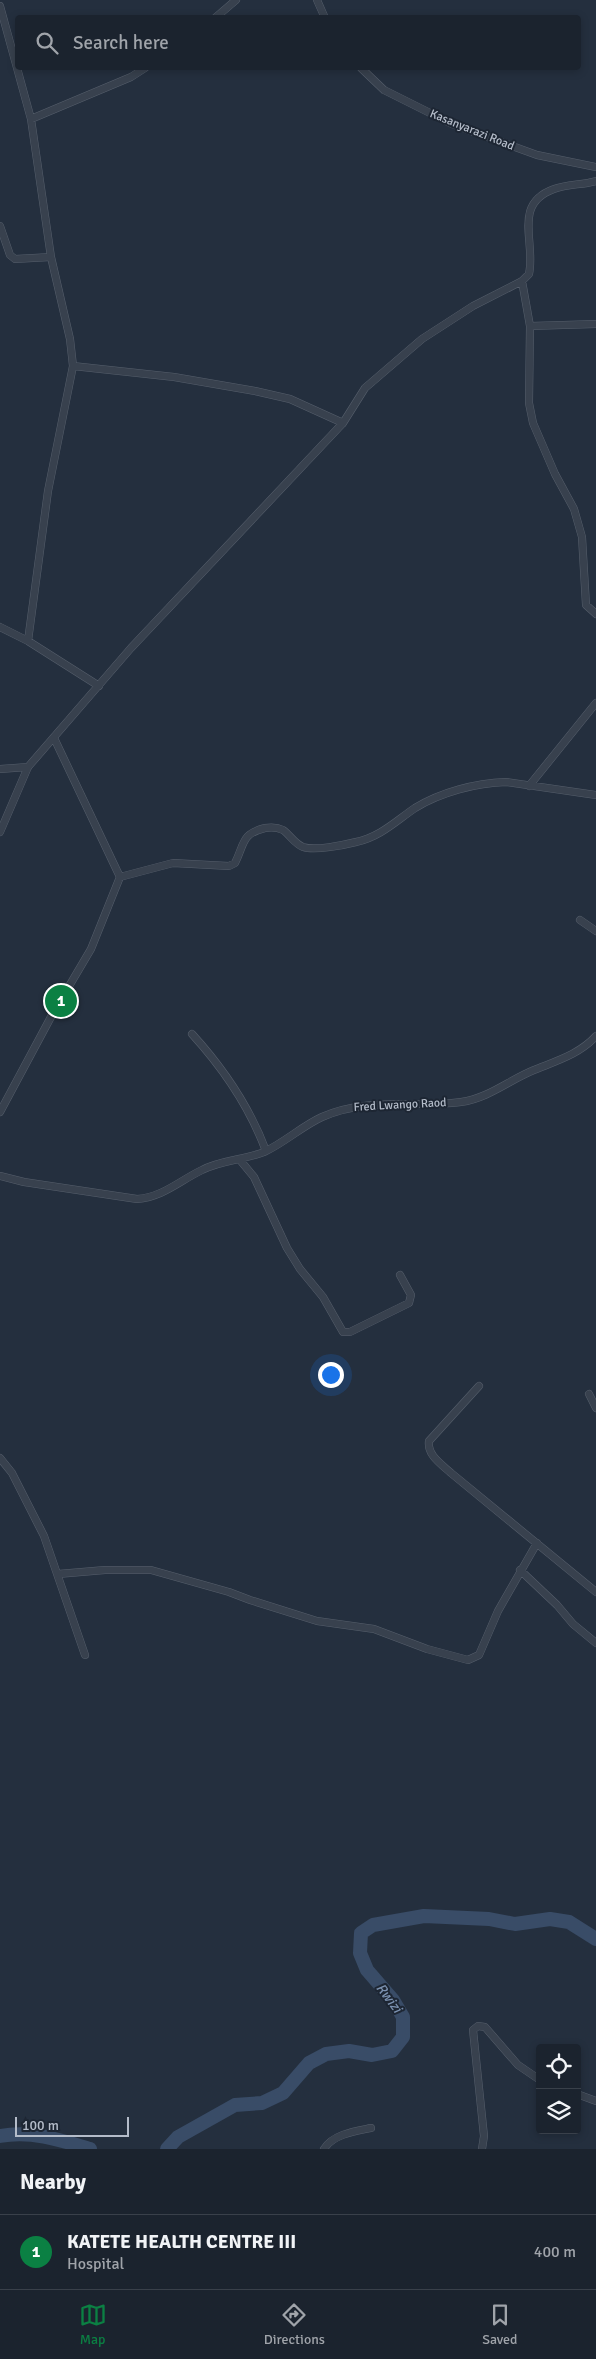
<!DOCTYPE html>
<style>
body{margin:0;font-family:Signika,sans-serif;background:#282f3a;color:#f1f3f6}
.controls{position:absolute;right:15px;bottom:15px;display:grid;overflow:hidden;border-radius:5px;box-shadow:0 2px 8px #0003}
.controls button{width:45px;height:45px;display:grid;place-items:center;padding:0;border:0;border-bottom:1px solid #39404a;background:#1b232e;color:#f1f3f6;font:25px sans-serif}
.scale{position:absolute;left:15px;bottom:12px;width:114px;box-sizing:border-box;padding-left:5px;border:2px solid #b4bcc9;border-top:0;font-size:14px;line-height:18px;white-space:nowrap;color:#b4bcc9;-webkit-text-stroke:4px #1d2633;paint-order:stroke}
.you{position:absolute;left:330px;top:1374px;width:18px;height:18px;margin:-12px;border:4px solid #fff;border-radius:50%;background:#1a73e8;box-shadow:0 0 0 8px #1a73e833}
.badge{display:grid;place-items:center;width:32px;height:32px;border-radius:50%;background:#0b8043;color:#fff;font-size:16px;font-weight:700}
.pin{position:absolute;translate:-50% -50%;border:2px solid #fff;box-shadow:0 1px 5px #0006}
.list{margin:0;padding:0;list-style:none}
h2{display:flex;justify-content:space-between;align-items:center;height:65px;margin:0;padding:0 20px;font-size:21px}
h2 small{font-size:16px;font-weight:400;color:#a0a4aa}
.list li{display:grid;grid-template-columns:32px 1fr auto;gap:15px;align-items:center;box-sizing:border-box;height:75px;padding:0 20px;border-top:1px solid #39404a}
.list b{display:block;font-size:19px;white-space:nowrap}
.list p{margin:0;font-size:16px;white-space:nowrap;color:#a0a4aa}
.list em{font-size:16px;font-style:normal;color:#a0a4aa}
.icon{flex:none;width:28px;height:28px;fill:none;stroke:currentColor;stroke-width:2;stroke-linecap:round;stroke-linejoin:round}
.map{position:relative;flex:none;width:596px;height:2149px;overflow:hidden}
.search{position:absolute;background:#1b232e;box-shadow:0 2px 8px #0003;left:15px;right:15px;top:15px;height:55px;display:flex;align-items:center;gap:12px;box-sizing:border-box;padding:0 18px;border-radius:5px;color:#a0a4aa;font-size:19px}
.sheet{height:140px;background:#1b232e}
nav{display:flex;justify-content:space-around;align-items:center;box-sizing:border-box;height:70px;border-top:1px solid #39404a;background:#1b232e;font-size:14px;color:#a0a4aa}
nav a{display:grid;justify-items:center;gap:2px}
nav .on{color:#0b8043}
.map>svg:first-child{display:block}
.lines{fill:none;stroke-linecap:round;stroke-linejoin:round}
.river{stroke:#394c67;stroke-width:14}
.street-casing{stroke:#565f6c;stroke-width:8}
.street{stroke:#38414e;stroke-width:7}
.labels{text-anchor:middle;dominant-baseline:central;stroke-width:4;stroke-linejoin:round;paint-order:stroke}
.street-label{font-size:12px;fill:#b4bcc9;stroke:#1d2633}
.water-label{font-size:14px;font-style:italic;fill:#7c92b1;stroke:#1d2633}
</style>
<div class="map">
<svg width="596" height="2149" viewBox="0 0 596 2149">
<rect width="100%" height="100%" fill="#242f3e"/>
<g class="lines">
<!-- river -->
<path class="river" d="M0,2136C31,2130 61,2140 90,2149
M167,2149L178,2137L235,2105L262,2103L283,2093L309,2063L326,2054L349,2051L372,2055L392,2051L403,2037V2017L393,2000L367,1970L360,1953L361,1933L373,1925L424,1916L489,1919L515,1924L550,1919L569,1922L596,1939"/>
<defs>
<path id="street" d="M317,0L325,18
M0,6L31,119L51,257L70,339L73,366L174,377L255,391L290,399L343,423
M215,18L236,0
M361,68L384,90L452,124L537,155L596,167
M31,119L131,77L145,68
M0,226L10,255L15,259L51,257
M522,281L530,326L529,403L533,423L555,474L574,509L582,537L586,605L596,614
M530,326L596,324
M0,627L28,641L99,686
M28,641L48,491L73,366
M0,769L28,767
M529,786L596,703
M0,832L28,767L131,648L343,423L365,388L422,339L473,306L522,281L529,274C536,242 512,204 554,189C567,184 582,185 596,181
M120,877L173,863L229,866L235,863C245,843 241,834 265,828C271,827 277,827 283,830C290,835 295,844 303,847C315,851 344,845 356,842C380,837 396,821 415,808C441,792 476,783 506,782L596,795
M580,920L596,931
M192,1034C223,1068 250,1108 266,1151
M0,1112L52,1015L91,949L120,877L54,738
M240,1160L254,1177L287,1248L300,1269L323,1297L343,1332H350L409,1303L411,1295L400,1275
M0,1176L24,1182L137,1199C163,1197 179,1181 202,1170C221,1160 244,1160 264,1152C284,1143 302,1126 322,1117C366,1097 415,1108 461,1102C489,1098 509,1080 534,1070C556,1061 580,1054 596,1036
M479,1386L429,1441C427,1455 441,1464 451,1473L596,1592
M589,1394L596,1408
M0,1458L12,1473L44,1536L85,1655
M520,1570L557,1605L573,1624L596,1643
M58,1574L105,1570H151L229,1592L250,1600L317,1621L374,1629L427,1649L468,1660L479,1655L498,1611L537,1543
M577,2094L596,2101
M324,2149C333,2134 356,2131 371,2128
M482,2149L484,2136L473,2030L478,2026L485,2027L518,2065L540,2080"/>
</defs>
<!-- street casing -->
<use href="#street" class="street-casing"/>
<!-- street -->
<use href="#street" class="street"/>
</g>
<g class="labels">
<!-- street labels -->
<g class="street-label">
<text transform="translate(472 130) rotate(22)">Kasanyarazi Road</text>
<text transform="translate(400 1105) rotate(-3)">Fred Lwango Raod</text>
</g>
<!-- water labels -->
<g class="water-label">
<text transform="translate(389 1998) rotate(53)">Rwizi</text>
</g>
</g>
</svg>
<div class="controls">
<button><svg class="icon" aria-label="locate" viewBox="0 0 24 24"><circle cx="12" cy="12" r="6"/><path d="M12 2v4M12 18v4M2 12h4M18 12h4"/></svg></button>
<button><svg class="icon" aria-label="layers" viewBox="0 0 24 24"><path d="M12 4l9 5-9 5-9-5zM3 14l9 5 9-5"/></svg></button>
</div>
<div class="scale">100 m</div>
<div class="you"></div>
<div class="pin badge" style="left:61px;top:1001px">1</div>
<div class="search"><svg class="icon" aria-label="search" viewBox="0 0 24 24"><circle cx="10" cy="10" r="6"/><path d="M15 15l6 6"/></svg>Search here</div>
</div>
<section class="sheet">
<h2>Nearby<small></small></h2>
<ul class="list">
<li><span class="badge">1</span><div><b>KATETE HEALTH CENTRE III</b><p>Hospital</p></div><em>400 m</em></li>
</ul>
</section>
<nav>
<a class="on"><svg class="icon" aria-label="map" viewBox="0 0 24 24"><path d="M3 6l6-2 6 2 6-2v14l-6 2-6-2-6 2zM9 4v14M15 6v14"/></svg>Map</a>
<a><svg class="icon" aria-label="directions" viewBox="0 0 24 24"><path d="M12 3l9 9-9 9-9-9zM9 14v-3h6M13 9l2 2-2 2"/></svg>Directions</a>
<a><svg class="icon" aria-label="saved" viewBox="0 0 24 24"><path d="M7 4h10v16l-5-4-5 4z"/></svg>Saved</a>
</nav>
